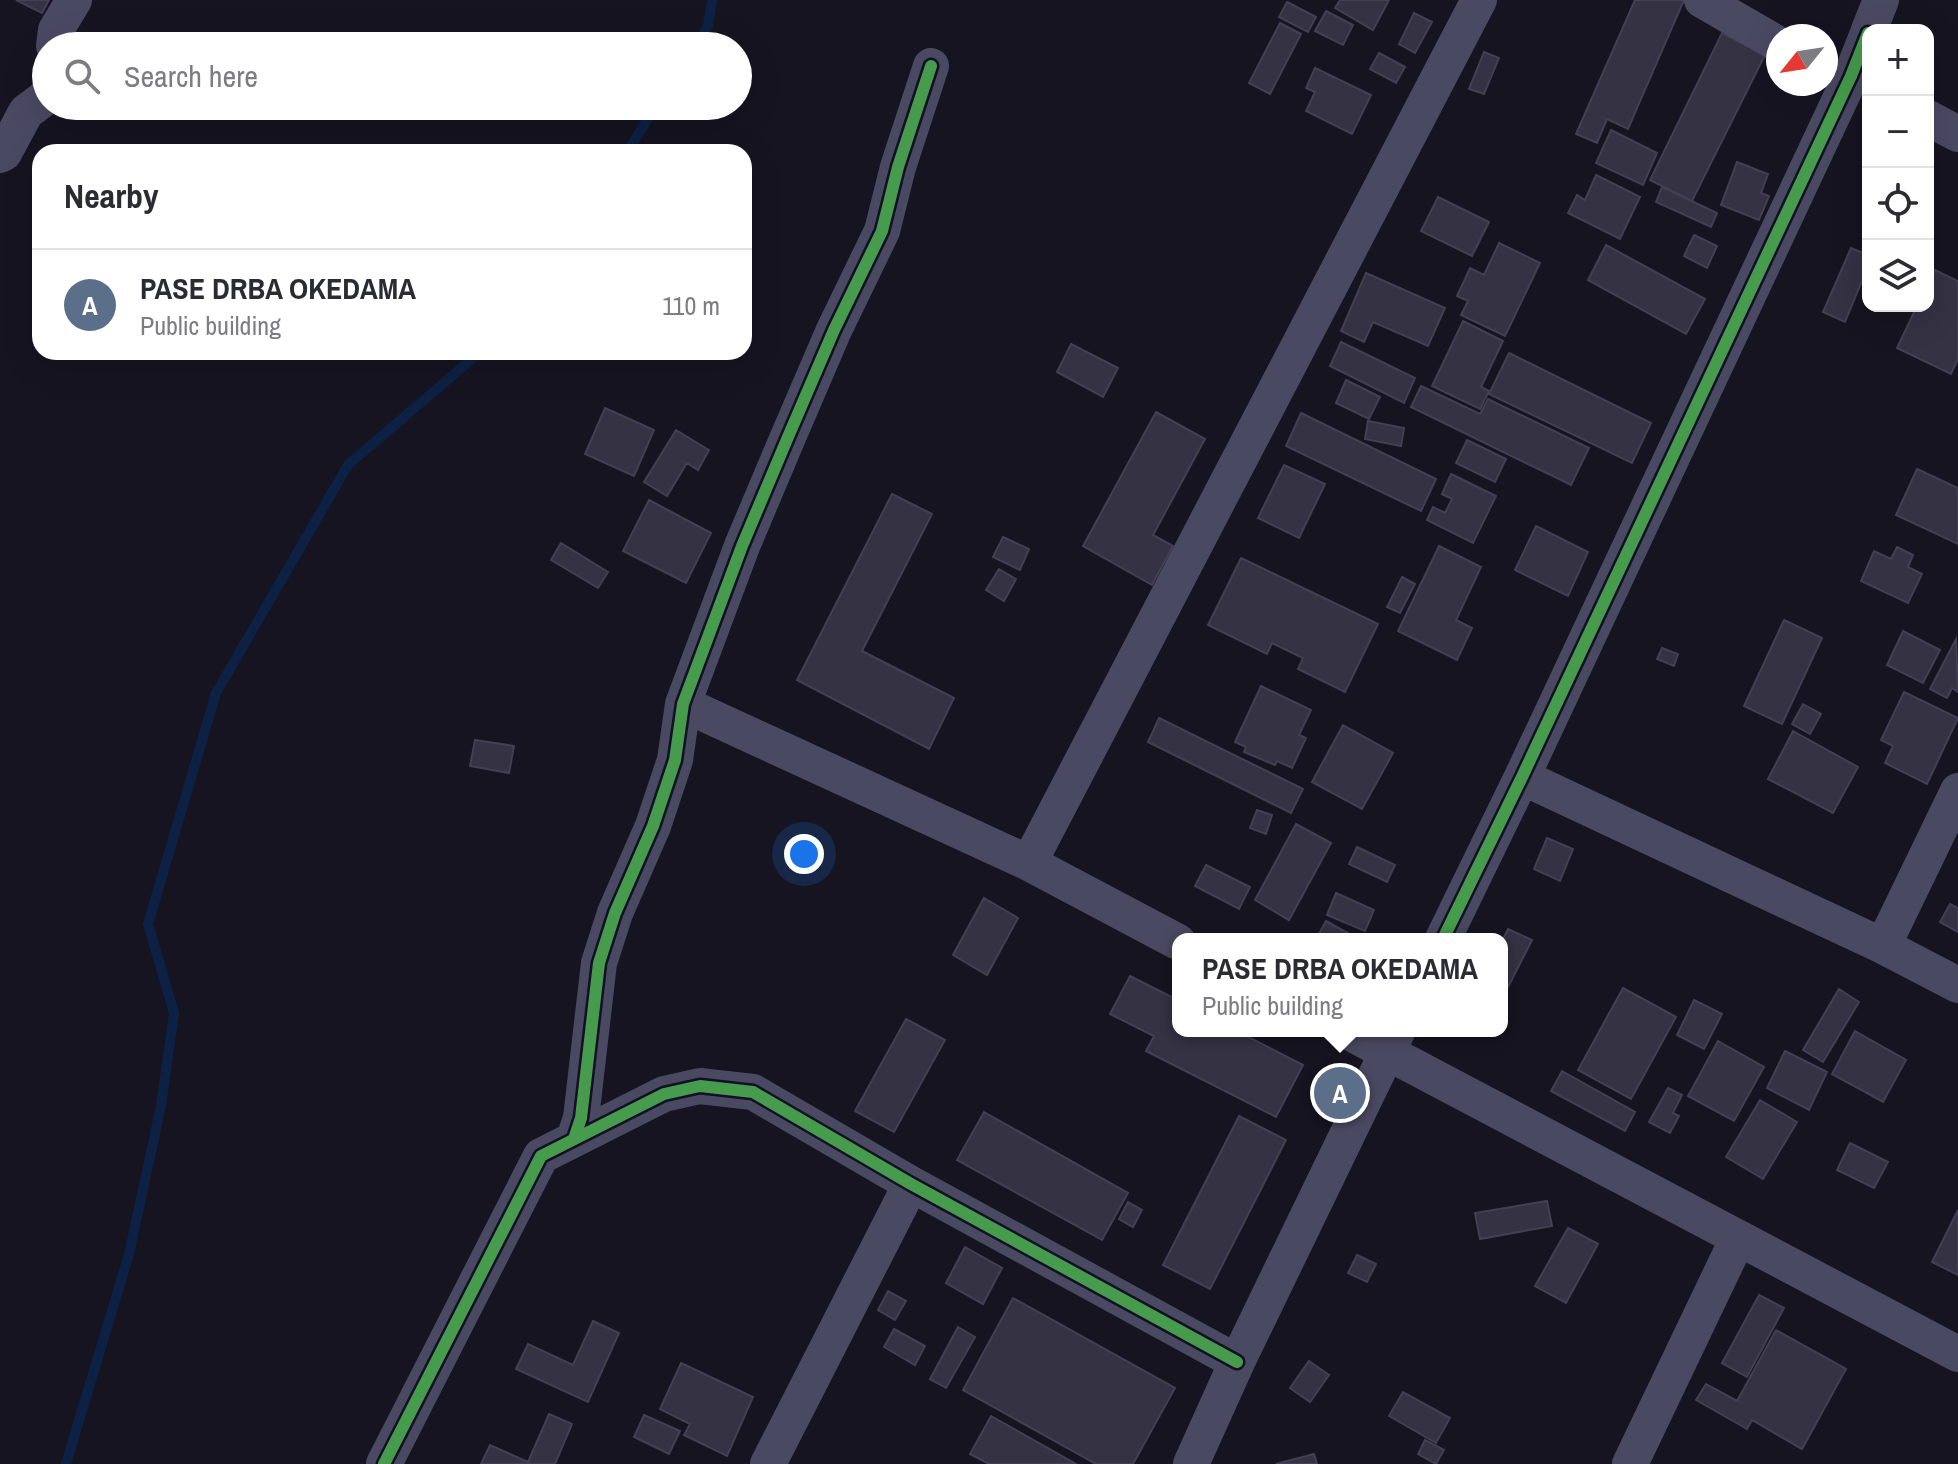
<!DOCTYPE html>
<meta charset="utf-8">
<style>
body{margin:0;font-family:"Archivo Narrow",sans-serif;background:#f7f7f7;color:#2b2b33}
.controls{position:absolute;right:24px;top:24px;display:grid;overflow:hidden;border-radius:16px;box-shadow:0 8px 32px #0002}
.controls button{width:72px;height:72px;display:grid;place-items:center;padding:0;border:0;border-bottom:2px solid #e1e1e2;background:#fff;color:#2b2b33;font:40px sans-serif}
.compass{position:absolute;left:1766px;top:24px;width:72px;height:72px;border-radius:50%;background:#fff;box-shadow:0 8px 32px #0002;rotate:240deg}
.you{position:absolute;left:804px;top:854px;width:28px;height:28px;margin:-20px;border:6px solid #fff;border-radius:50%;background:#1a73e8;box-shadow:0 0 0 12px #1a73e833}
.badge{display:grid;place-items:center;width:52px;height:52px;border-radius:50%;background:#b45309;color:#fff;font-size:26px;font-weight:700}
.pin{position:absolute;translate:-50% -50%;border:4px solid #fff;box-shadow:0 2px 8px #0006}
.popup{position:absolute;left:1172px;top:933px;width:336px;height:104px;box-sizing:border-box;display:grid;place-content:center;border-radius:16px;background:#fff;filter:drop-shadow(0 2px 6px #0005);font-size:26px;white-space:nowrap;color:#7c7c81}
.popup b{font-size:30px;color:#2b2b33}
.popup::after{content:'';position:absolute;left:50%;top:100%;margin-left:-16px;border:16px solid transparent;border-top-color:#fff}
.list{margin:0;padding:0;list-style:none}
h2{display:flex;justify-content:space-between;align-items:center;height:104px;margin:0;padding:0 32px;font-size:34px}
h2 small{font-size:26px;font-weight:400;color:#7c7c81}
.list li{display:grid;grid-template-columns:52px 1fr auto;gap:24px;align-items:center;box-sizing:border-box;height:112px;padding:0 32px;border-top:2px solid #e1e1e2}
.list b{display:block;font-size:30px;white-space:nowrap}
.list p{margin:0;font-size:26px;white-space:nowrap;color:#7c7c81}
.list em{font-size:26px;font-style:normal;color:#7c7c81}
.icon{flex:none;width:44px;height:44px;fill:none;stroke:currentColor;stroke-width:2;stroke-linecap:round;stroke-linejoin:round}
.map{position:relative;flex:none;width:1958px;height:1464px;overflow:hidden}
.search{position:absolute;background:#fff;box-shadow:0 8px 32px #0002;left:32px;top:32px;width:720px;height:88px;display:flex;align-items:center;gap:20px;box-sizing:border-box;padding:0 28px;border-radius:44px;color:#7c7c81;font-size:30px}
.panel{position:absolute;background:#fff;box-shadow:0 8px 32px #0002;left:32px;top:144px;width:720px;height:216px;border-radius:24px}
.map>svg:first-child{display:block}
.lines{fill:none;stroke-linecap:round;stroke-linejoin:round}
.stream{stroke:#0d2144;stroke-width:10}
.building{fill:#343243;stroke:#433f54;stroke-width:2}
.minor{stroke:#4a4962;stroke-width:36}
.cycleway-casing{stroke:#130f26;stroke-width:17}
.cycleway{stroke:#469c4c;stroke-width:12}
</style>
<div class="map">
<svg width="1958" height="1464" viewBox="0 0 1958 1464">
<rect width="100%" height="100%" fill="#161421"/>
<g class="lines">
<!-- stream -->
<path class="stream" d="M695,46L708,26L712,0
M627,152L656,106
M66,1464L129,1254L161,1106L174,1013L148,924L216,693L348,465L480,352"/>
</g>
<!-- building -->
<path class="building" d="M16,0H49L42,13Z
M1340,0H1389L1373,30L1335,8Z
M1635,0H1684L1628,129L1607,119L1597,143L1576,134Z
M1287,2L1316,17L1308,32L1279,17Z
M1326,11L1353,25L1343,45L1315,31Z
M1414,13L1432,22L1415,53L1399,44Z
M1280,23L1301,34L1270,94L1249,83Z
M1722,33L1765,55L1692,201L1650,180Z
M1484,52L1499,58L1484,94L1469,89Z
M1379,53L1405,67L1396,83L1370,69Z
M1315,68L1371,95L1352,134L1306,111L1315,92L1306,88Z
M1611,130L1657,153L1643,185L1596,163Z
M1737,162L1768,174L1761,193L1769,196L1759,220L1721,205Z
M1596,175L1640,197L1620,239L1568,213L1577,195L1585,200Z
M1662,187L1717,213L1711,227L1656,202Z
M1438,197L1489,222L1472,256L1421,231Z
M1694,235L1717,246L1707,268L1684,256Z
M1499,243L1540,263L1505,336L1461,315L1468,301L1457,296L1470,268L1484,275Z
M1606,245L1705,299L1686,334L1588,280Z
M1851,248L1868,255V286L1861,283L1845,322L1823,312Z
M1935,270L1958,281V359L1951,374L1897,348L1917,306H1928V284Z
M1366,273L1445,308L1428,346L1373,322L1364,342L1341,331Z
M1463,321L1503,341L1481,387L1489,391L1480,409L1432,386Z
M1341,342L1415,378L1404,403L1330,366Z
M1071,344L1118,368L1103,397L1057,372Z
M1509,353L1651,423L1632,463L1489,394Z
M1346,380L1380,397L1369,419L1336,403Z
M1421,386L1480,414L1488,399L1589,448L1571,485L1411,407Z
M605,408L654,430L634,476L585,454Z
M1156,412L1205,439L1153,535L1173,546L1152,585L1083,546Z
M1301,413L1436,479L1421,511L1286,446Z
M1368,421L1404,428L1401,446L1365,439Z
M676,430L709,450L698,470L687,463L667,496L644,482Z
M1467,440L1506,459L1495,482L1456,463Z
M1284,465L1325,484L1299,538L1258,518Z
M1917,469L1958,488V544L1896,515Z
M1451,474L1496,496L1473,543L1427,520L1433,507L1445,513L1452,499L1442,494Z
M892,494L932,514L862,651L954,698L929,749L797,680Z
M649,500L711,533L686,583L623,551Z
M1536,526L1588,552L1568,596L1515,570Z
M1003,537L1029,549L1020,570L993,557Z
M561,543L608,572L598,588L551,560Z
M1439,546L1481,567L1456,620L1472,628L1457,660L1398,631Z
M1897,547L1913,555L1908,567L1922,574L1908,603L1861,581L1874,551L1891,559Z
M1241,558L1378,624L1345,692L1298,669L1303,658L1272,643L1267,654L1208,625Z
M999,569L1016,579L1004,601L986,590Z
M1402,577L1415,584L1400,613L1387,607Z
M1784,620L1822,638L1782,724L1744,706Z
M1903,631L1940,650L1923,683L1887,665Z
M1956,639L1958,692L1952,688L1947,698L1930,689Z
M1662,648L1678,654L1674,666L1657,659Z
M1261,686L1311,710L1299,735L1306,738L1292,768L1277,761L1275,765L1244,752L1246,747L1235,742Z
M1904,692L1958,718L1927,784L1885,763L1893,746L1881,740Z
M1803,704L1821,714L1810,734L1792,724Z
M1159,718L1303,789L1291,813L1148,742Z
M1343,725L1393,753L1362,809L1312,782Z
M1793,731L1858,767L1833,813L1768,779Z
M475,740L514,746L509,773L470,766Z
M1257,810L1272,815L1266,834L1250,828Z
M1296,824L1331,843L1289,920L1255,900Z
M1547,838L1573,849L1560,881L1534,869Z
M1357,847L1395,865L1387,882L1349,864Z
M1206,865L1250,887L1239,909L1195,886Z
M1336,893L1374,910L1365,931L1327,915Z
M984,898L1018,918L987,975L953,955Z
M1950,904L1958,908V932L1940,922Z
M1326,921L1357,938V939H1316Z
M1508,929L1532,940L1502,999V941Z
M1130,976L1178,1000V1031H1237L1303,1065L1276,1117L1146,1051L1154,1036L1110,1014Z
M1623,988L1676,1017L1631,1099L1578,1070Z
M1839,989L1859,1002L1823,1062L1803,1050Z
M1694,1000L1722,1014L1704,1049L1677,1035Z
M906,1019L945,1040L894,1132L855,1111Z
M1855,1031L1906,1060L1883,1102L1832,1074Z
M1718,1041L1764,1067L1734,1121L1688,1096Z
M1785,1051L1827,1072L1809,1110L1767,1088Z
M1562,1071L1635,1112L1625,1131L1551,1091Z
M1668,1088L1682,1095L1673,1113L1679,1116L1670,1133L1649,1122Z
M1760,1100L1797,1122L1763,1179L1726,1157Z
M984,1112L1128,1193L1102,1240L957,1160Z
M1239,1116L1286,1140L1210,1289L1163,1265Z
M1850,1143L1888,1162L1874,1188L1837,1170Z
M1547,1201L1552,1226L1480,1239L1475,1213Z
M1128,1202L1142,1210L1133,1227L1119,1219Z
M1958,1210V1275L1932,1262Z
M1568,1228L1598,1244L1566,1303L1535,1286Z
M965,1247L1002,1268L983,1304L946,1283Z
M1357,1255L1376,1264L1367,1282L1348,1273Z
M888,1291L906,1301L895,1320L878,1310Z
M1759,1295L1784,1308L1747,1377L1722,1363Z
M1013,1298L1175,1388L1133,1464H1096L963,1390Z
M593,1321L619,1333L588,1402L516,1369L528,1344L573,1365Z
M958,1327L975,1337L946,1388L930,1379Z
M894,1329L925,1346L915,1365L884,1347Z
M1776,1330L1846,1369L1802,1449L1752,1420L1747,1429L1696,1400L1706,1384L1737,1401Z
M1309,1361L1329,1375L1310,1402L1290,1388Z
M681,1363L753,1397L727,1456L684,1435L690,1424L660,1409Z
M1403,1392L1450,1418L1436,1443L1389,1416Z
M549,1414L572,1424L555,1464H481L490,1445L528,1462Z
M644,1415L680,1431L669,1454L634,1437Z
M991,1416L1076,1464H989L970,1454Z
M1425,1440L1444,1450L1436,1464L1418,1454Z
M1314,1454L1317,1464H1276Z"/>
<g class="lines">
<!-- minor -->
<path class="minor" d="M1702,0L1778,44
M1869,30L1881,0
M54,46L56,30L74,0
M1928,118L1958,134
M0,155L4,153L26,112L46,97
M683,704L1029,863L1178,942
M1522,777L1883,946L1958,985
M1029,863L1479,0
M1443,939L1522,777L1851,76L1868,33
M1883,946L1958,791
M1347,1031L1958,1354
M574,1139L581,1118L599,963L615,913L653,826L675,760L683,704L742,546L788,437L834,330L882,231L898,167L931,66
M384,1464L541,1156L664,1094L700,1086L753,1092L911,1184L1237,1362
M768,1464L911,1184
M1191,1464L1237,1362L1397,1032
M1630,1464L1738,1238"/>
<defs>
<path id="cycleway" d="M1443,939L1522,777L1851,76L1868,33
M574,1139L581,1118L599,963L615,913L653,826L675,760L683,704L742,546L788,437L834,330L882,231L898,167L931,66
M384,1464L541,1156L664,1094L700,1086L753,1092L911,1184L1237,1362"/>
</defs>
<!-- cycleway casing -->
<use href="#cycleway" class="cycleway-casing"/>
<!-- cycleway -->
<use href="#cycleway" class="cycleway"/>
</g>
</svg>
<div class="controls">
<button>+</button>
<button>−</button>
<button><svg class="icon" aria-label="locate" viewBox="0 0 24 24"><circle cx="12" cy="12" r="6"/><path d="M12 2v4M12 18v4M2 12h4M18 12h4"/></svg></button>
<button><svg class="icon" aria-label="layers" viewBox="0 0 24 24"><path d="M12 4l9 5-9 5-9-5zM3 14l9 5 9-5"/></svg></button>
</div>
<svg class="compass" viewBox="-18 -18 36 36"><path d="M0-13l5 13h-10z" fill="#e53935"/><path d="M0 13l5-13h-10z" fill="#7c7c81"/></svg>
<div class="you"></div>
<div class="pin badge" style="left:1340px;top:1093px;background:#5c6f8a">A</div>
<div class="popup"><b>PASE DRBA OKEDAMA</b>Public building</div>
<div class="search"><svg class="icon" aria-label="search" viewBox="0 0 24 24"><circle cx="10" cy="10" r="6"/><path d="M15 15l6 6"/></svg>Search here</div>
<section class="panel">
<h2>Nearby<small></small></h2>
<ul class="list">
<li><span class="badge" style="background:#5c6f8a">A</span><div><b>PASE DRBA OKEDAMA</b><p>Public building</p></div><em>110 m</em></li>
</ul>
</section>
</div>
